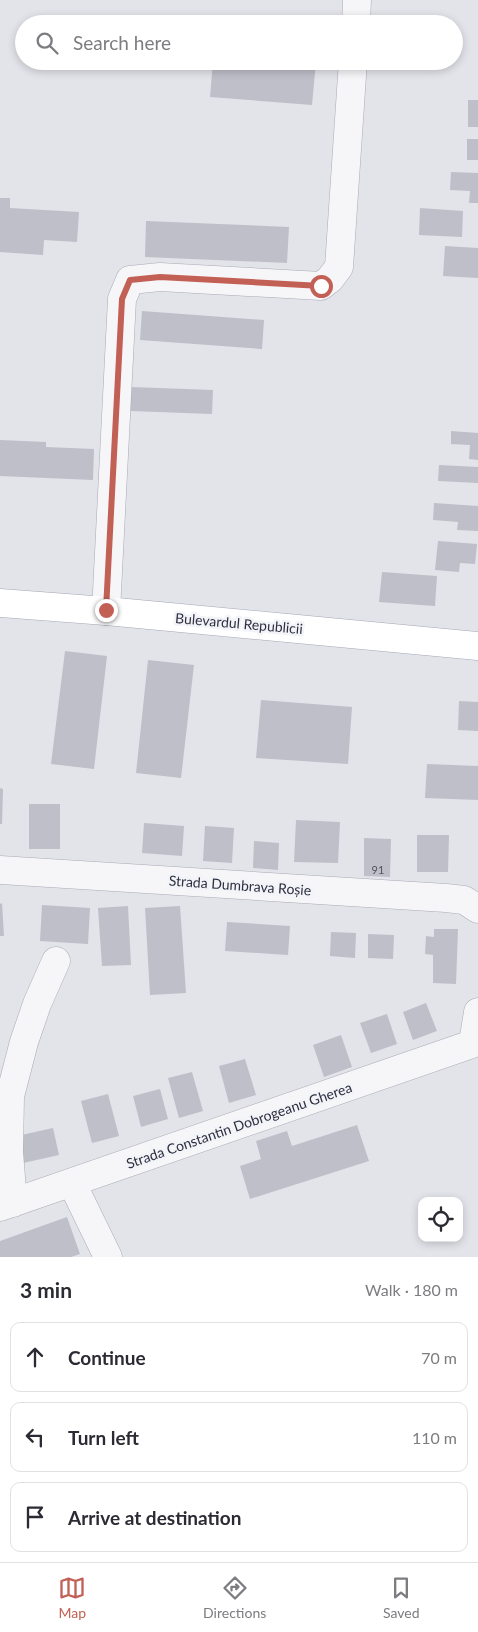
<!DOCTYPE html>
<meta charset="utf-8">
<style>
body{margin:0;font-family:Lato,sans-serif;background:#f2f2f3;color:#2b2b33}
.controls{position:absolute;right:15px;bottom:15px;display:grid;overflow:hidden;border-radius:10px;box-shadow:0 2px 8px #0003}
.controls button{width:45px;height:45px;display:grid;place-items:center;padding:0;border:0;border-bottom:1px solid #e1e1e2;background:#fff;color:#2b2b33;font:25px sans-serif}
.stop{position:absolute;width:15px;height:15px;margin:-11px;border:4px solid #c36055;border-radius:50%;background:#fff}
.stop.end{background:#c36055;border-color:#fff;box-shadow:0 1px 5px #0008}
.list{margin:0;padding:0;list-style:none}
h2{display:flex;justify-content:space-between;align-items:center;height:65px;margin:0;padding:0 20px;font-size:21px}
h2 small{font-size:16px;font-weight:400;color:#7c7c81}
.list li{display:grid;grid-template-columns:32px 1fr auto;gap:15px;align-items:center;box-sizing:border-box;height:70px;margin:0 10px 10px;padding:0 10px;border:1px solid #e1e1e2;border-radius:10px}
.list b{display:block;font-size:19px;white-space:nowrap}
.list em{font-size:16px;font-style:normal;color:#7c7c81}
.icon{flex:none;width:28px;height:28px;fill:none;stroke:currentColor;stroke-width:2;stroke-linecap:round;stroke-linejoin:round}
.map{position:relative;flex:none;width:478px;height:1257px;overflow:hidden}
.search{position:absolute;background:#fff;box-shadow:0 2px 8px #0003;left:15px;right:15px;top:15px;height:55px;display:flex;align-items:center;gap:12px;box-sizing:border-box;padding:0 18px;border-radius:28px;color:#7c7c81;font-size:19px}
.sheet{height:305px;background:#fff}
nav{display:flex;justify-content:space-around;align-items:center;box-sizing:border-box;height:70px;border-top:1px solid #e1e1e2;background:#fff;font-size:14px;color:#7c7c81}
nav a{display:grid;justify-items:center;gap:2px}
nav .on{color:#c36055}
.map>svg:first-child{display:block}
.building{fill:#bebfc9}
.lines{fill:none;stroke-linecap:round;stroke-linejoin:round}
.minor-casing{stroke:#a9aab4;stroke-width:29}
.major-casing{stroke:#a4a6b5;stroke-width:29}
.minor{stroke:#f6f6f9;stroke-width:28}
.major{stroke:#fff;stroke-width:28}
.route{stroke:#c36055;stroke-width:6}
.labels{text-anchor:middle;dominant-baseline:central;stroke-width:5;stroke-linejoin:round;paint-order:stroke}
.number-label{font-size:11px;fill:#515363}
.street-label{font-size:14px;fill:#2d2f41;stroke:#f3f4f8}
</style>
<div class="map">
<svg width="478" height="1257" viewBox="0 0 478 1257">
<rect width="100%" height="100%" fill="#e3e4ea"/>
<!-- building -->
<path class="building" d="M213,61H316L312,105L210,97Z
M468,100H478V127H468Z
M467,139H478V160H467Z
M451,172L478,173V203H469L470,191L450,190Z
M0,198H10V208L79,212L77,242L44,240L43,255L0,252Z
M420,208L463,211L462,237L419,235Z
M146,221L289,227L287,263L145,257Z
M445,246L478,248V278L443,276Z
M142,311L264,320L262,349L140,340Z
M131,387L213,390L212,414L131,411Z
M451,431L478,433V460L469,459L470,445L451,444Z
M0,440L46,442V447L94,449L93,480L0,476Z
M439,465L478,467V483L438,481Z
M434,503L478,506V531L457,530L458,522L433,520Z
M438,541L477,544L475,564L460,563L459,572L435,570Z
M382,572L437,576L435,606L379,602Z
M65,651L107,656L94,769L51,764Z
M148,660L194,665L181,778L136,773Z
M261,700L352,707L348,764L256,758Z
M459,701L478,702V731L458,730Z
M427,764L478,766V800L425,798Z
M0,788L3,789L2,824H0Z
M29,804H60V849H29Z
M296,820L340,822L338,863L294,862Z
M144,823L184,826L182,856L142,853Z
M205,826L234,828L232,863L203,861Z
M417,835H449L448,872H417Z
M364,838L391,839L390,877L364,876Z
M254,841L279,843L278,870L253,868Z
M2,903L4,936H0V904Z
M42,905L90,908L88,944L40,941Z
M128,906L131,965L102,966L98,908Z
M180,906L186,993L150,995L145,908Z
M227,922L290,926L288,955L225,951Z
M434,929H458L456,984L433,983V955L425,954L426,936L434,937Z
M331,932L356,933L355,958L330,956Z
M368,934L394,935L393,959L368,958Z
M426,1003L437,1031L413,1040L403,1012Z
M387,1014L397,1044L371,1053L360,1023Z
M341,1035L352,1067L324,1077L313,1045Z
M245,1059L256,1095L229,1103L219,1066Z
M192,1072L203,1111L179,1118L168,1078Z
M160,1089L168,1119L141,1127L133,1096Z
M108,1094L119,1136L92,1143L81,1101Z
M357,1125L369,1161L250,1199L240,1166L261,1159L256,1141L287,1131L292,1146Z
M53,1128L59,1155L23,1163L17,1136Z
M67,1217L80,1254L71,1257H0V1241Z"/>
<g class="lines">
<defs>
<path id="minor" d="M356,24L357,0
M106,611L122,299L130,280L160,277L321,286L330,279L339,267L353,61
M0,870L446,898L464,900L478,909
M473,1043L478,1012
M72,1183L108,1257
M13,1203L9,1152L10,1096L24,1042L37,1004L56,961
M0,1207L478,1042"/>
<path id="major" d="M0,603L106,611L478,646"/>
</defs>
<!-- minor casing -->
<use href="#minor" class="minor-casing"/>
<!-- major casing -->
<use href="#major" class="major-casing"/>
<!-- minor -->
<use href="#minor" class="minor"/>
<!-- major -->
<use href="#major" class="major"/>
</g>
<g class="lines">
<!-- route -->
<path class="route" d="M106,610L122,299L130,280L160,277L321,286"/>
</g>
<g class="labels">
<!-- number labels -->
<g class="number-label">
<text x="378" y="869">91</text>
</g>
<!-- street labels -->
<g class="street-label">
<text transform="translate(239 623) rotate(5)">Bulevardul Republicii</text>
<text transform="translate(240 885) rotate(4)">Strada Dumbrava Roșie</text>
<text transform="translate(239 1125) rotate(-19)">Strada Constantin Dobrogeanu Gherea</text>
</g>
</g>
</svg>
<div class="controls">
<button><svg class="icon" aria-label="locate" viewBox="0 0 24 24"><circle cx="12" cy="12" r="6"/><path d="M12 2v4M12 18v4M2 12h4M18 12h4"/></svg></button>
</div>
<div class="stop" style="left:321px;top:286px"></div>
<div class="stop end" style="left:106px;top:610px"></div>
<div class="search"><svg class="icon" aria-label="search" viewBox="0 0 24 24"><circle cx="10" cy="10" r="6"/><path d="M15 15l6 6"/></svg>Search here</div>
</div>
<section class="sheet">
<h2>3 min<small>Walk · 180 m</small></h2>
<ul class="list">
<li><svg class="icon" aria-label="ahead" viewBox="0 0 24 24"><path d="M12 20V5M6 11l6-6 6 6"/></svg><div><b>Continue</b></div><em>70 m</em></li>
<li><svg class="icon" aria-label="left" viewBox="0 0 24 24"><path d="M17 20v-9H6M10 6l-5 5 5 5"/></svg><div><b>Turn left</b></div><em>110 m</em></li>
<li><svg class="icon" aria-label="arrive" viewBox="0 0 24 24"><path d="M6 21V4h12l-3 4 3 4H6"/></svg><div><b>Arrive at destination</b></div></li>
</ul>
</section>
<nav>
<a class="on"><svg class="icon" aria-label="map" viewBox="0 0 24 24"><path d="M3 6l6-2 6 2 6-2v14l-6 2-6-2-6 2zM9 4v14M15 6v14"/></svg>Map</a>
<a><svg class="icon" aria-label="directions" viewBox="0 0 24 24"><path d="M12 3l9 9-9 9-9-9zM9 14v-3h6M13 9l2 2-2 2"/></svg>Directions</a>
<a><svg class="icon" aria-label="saved" viewBox="0 0 24 24"><path d="M7 4h10v16l-5-4-5 4z"/></svg>Saved</a>
</nav>
